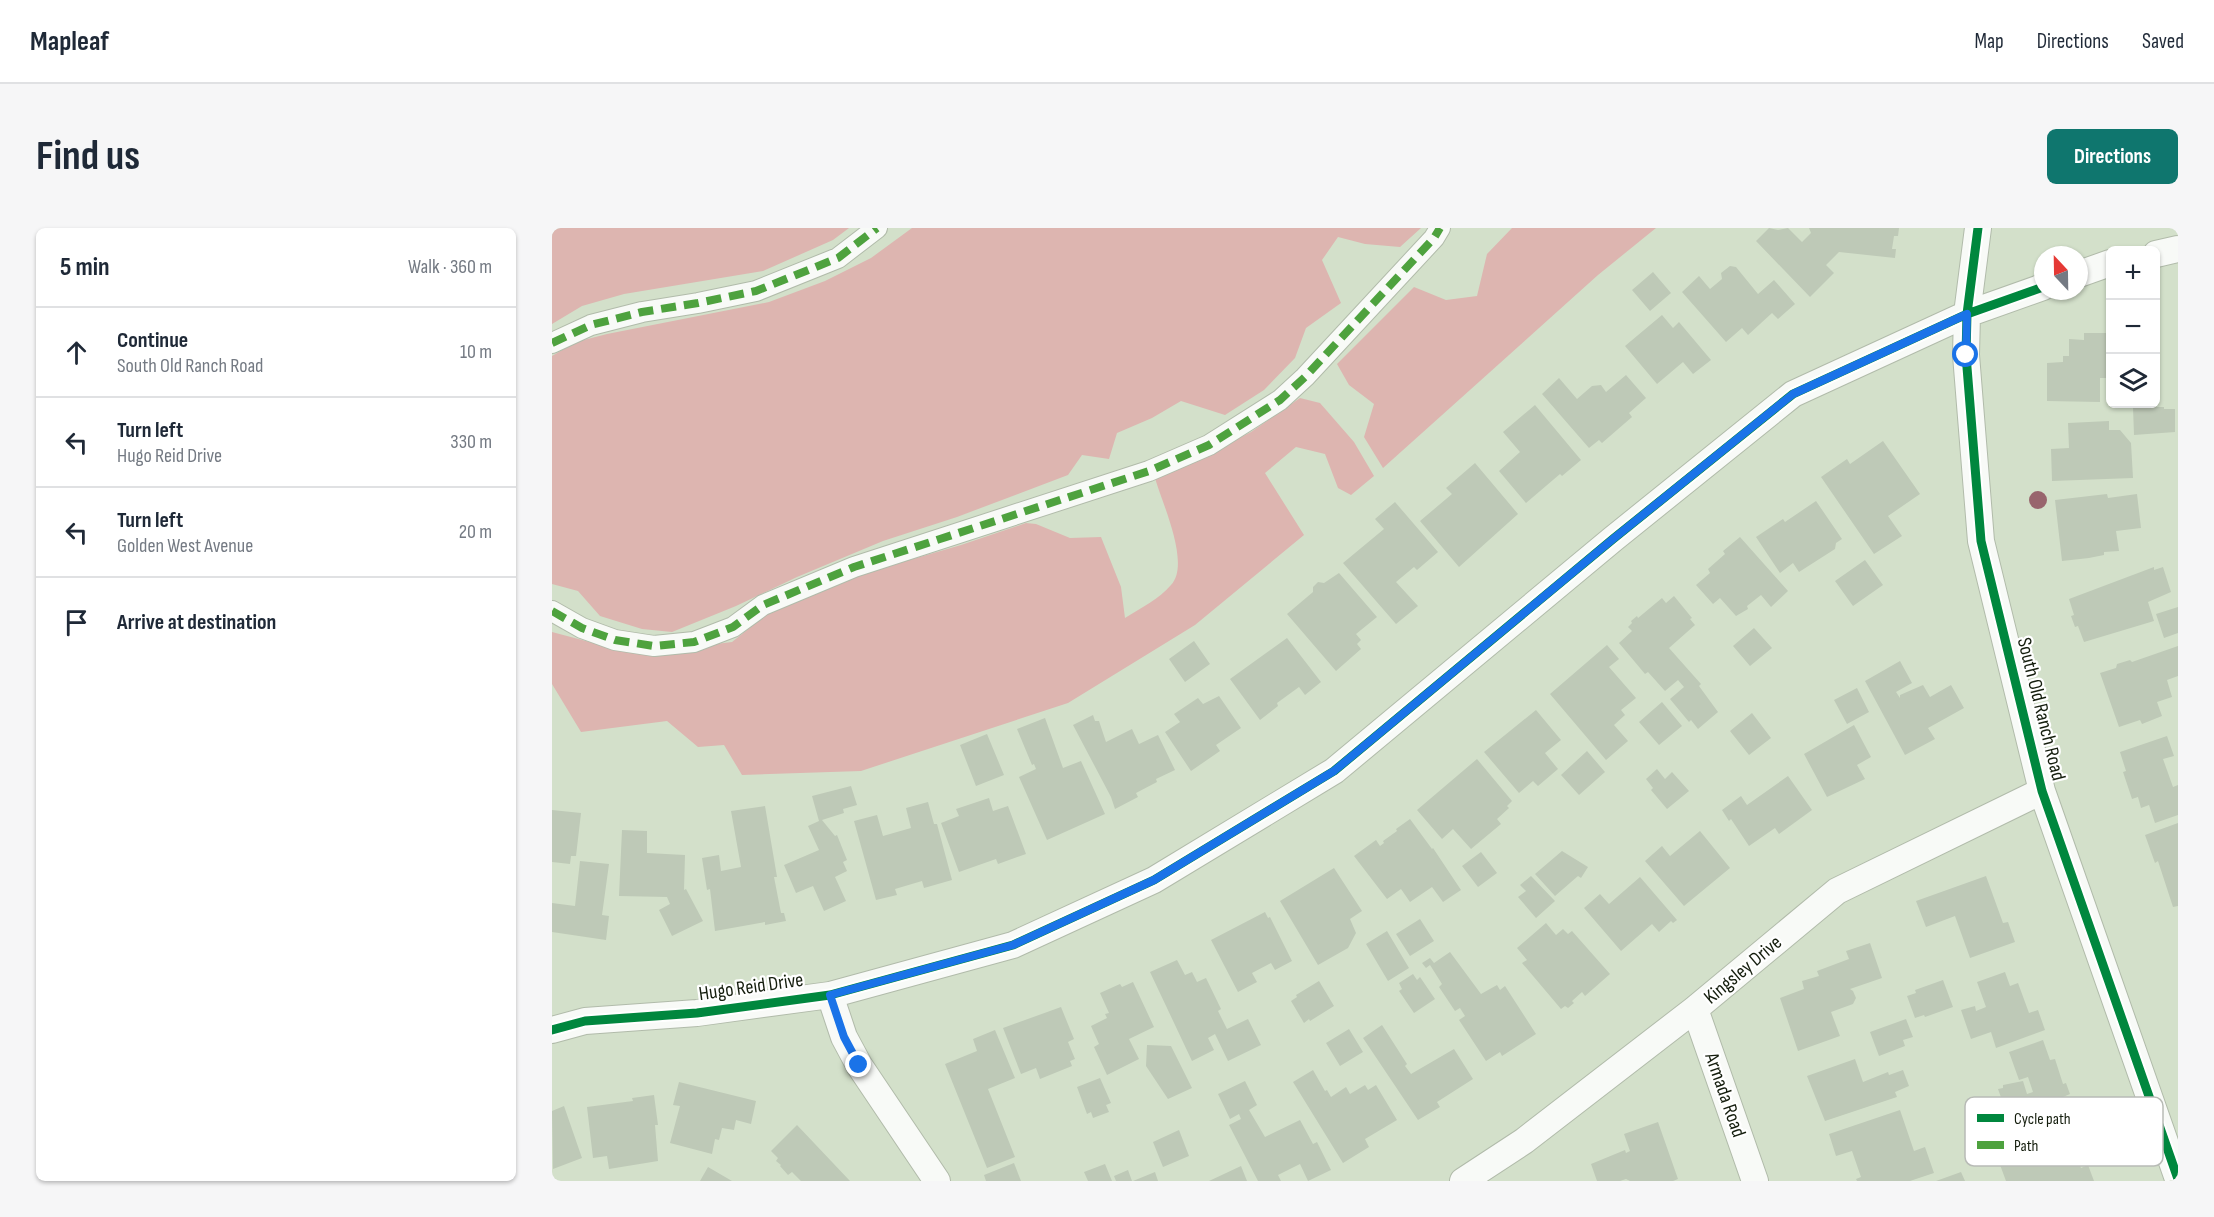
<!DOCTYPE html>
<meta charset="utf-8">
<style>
body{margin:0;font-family:"Sofia Sans Condensed",sans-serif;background:#f6f6f7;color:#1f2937}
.controls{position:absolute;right:18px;top:18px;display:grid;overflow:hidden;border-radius:9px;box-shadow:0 2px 4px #0004}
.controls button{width:54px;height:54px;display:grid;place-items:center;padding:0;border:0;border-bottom:2px solid #e0e1e3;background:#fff;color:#1f2937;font:30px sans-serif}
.compass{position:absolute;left:1482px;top:18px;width:54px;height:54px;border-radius:50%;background:#fff;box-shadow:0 2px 4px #0004;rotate:338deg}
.stop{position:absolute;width:18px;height:18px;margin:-14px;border:4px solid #1a73e8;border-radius:50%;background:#fff}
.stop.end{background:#1a73e8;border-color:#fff;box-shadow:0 2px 6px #0008}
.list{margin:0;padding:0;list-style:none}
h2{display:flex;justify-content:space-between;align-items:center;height:78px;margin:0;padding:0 24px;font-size:26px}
h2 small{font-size:20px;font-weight:400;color:#747a83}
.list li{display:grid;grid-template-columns:39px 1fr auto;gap:18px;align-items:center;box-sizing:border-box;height:90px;padding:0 24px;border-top:2px solid #e0e1e3}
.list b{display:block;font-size:22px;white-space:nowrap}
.list p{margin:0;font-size:20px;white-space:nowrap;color:#747a83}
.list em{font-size:20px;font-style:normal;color:#747a83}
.icon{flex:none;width:33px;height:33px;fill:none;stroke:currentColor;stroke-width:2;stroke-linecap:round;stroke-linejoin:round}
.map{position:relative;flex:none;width:1626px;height:953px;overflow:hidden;border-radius:9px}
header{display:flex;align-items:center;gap:36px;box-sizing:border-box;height:84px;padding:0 30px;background:#fff;border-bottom:2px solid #e0e1e3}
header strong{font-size:28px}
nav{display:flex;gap:33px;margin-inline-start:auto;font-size:21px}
.intro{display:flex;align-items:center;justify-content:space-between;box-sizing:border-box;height:144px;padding:0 36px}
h1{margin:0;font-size:42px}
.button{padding:15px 27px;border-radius:9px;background:#0f766e;color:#fff;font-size:21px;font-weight:700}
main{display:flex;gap:36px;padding:0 36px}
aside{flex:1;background:#fff;border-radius:9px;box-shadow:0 2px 4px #0004}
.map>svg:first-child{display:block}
.forest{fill:#ddb5b0}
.building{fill:#bec9b7}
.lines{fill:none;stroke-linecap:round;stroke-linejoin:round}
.pedestrian-casing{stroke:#b1bbaa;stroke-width:22}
.minor-casing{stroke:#b1bbaa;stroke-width:28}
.pedestrian{stroke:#f8faf7;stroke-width:20}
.minor{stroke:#f8faf7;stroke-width:26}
.quiet{stroke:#4ea23e;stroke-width:8;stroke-dasharray:15 8;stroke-linecap:butt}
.cycleway-casing{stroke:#fff;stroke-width:13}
.cycleway{stroke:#00873e;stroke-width:9}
.tree{fill:#98656d}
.route{stroke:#1a73e8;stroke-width:8}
.labels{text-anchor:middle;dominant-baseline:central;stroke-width:4.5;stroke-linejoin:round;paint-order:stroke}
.street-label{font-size:20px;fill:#141d0d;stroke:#fff}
.key{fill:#fff;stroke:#b8bbb6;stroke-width:1.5}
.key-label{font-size:16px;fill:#141d0d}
</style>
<header>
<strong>Mapleaf</strong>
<nav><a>Map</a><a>Directions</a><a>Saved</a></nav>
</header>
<div class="intro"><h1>Find us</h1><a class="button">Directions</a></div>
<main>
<aside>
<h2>5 min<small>Walk · 360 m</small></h2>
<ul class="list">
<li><svg class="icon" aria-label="ahead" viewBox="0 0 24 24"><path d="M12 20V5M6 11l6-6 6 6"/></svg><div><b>Continue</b><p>South Old Ranch Road</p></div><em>10 m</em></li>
<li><svg class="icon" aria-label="left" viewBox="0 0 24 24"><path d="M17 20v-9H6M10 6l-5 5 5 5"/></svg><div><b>Turn left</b><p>Hugo Reid Drive</p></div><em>330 m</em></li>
<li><svg class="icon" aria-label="left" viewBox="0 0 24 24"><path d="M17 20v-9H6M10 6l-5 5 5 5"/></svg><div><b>Turn left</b><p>Golden West Avenue</p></div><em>20 m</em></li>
<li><svg class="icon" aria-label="arrive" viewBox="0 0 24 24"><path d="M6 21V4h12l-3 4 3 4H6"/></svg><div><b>Arrive at destination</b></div></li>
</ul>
</aside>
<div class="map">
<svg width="1626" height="953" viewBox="0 0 1626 953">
<rect width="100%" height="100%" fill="#d3e0ca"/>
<!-- forest -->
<path class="forest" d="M0,0H297L281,12L211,43L72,66L30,78L0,96Z
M360,0H869L848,19L813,16L786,9L770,32L789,75L754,100L743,130L712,162L673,187L629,173L600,190L565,205L557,231L530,227L516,247L405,289L331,313L245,349L184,378L120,404L90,401L48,388L26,363L0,356V128L24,114L55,106L217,74L273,53L319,30Z
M960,0H1104L1046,47L831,240L812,209L822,176L797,157L785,136L862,59L894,72L925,68L935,26Z
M748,170L768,175L802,214L822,248L799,267L786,260L773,226L744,219L713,245L752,307L643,397L516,475L309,543L190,547L172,517L146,519L115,493L29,504L0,456V404L79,425L124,421L180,414L219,383L282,354L409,317L474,295L484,296L518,310L549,309L569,359L573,390C589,380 607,371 619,357C639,336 610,275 603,250L654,227L699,204Z"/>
<!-- building -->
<path class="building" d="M1217,0L1226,2L1236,0L1250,14L1259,5L1257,0H1347L1346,8H1342L1340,21H1344L1343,30L1287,24L1274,37L1282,45L1258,69L1204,13Z
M1178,38L1184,39L1206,66L1222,52L1243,76L1226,91L1220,85L1196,107L1190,100L1174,114L1130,64L1147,48L1158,61L1170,51L1169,45Z
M1101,44L1119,65L1098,83L1080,62Z
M1110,87L1121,100L1127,94L1159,132L1141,146L1131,134L1105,156L1073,118Z
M1604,95H1607V120H1604Z
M1532,105H1558V150H1548V174L1495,173V135L1511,134V128H1517V111L1532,112Z
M1074,147L1094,170L1077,185L1080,189L1050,215L1047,212L1037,220L990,166L1007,150L1025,171L1040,158L1049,157L1054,164Z
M983,177L1029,232L1010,248L1008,246L974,275L947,243L968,224L951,204Z
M1581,179H1612V181H1623V204L1582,207Z
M1557,193V202H1568L1579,215L1581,250L1500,253L1499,221L1517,220L1516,195Z
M1331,213L1368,266L1336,288L1350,308L1322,326L1269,249L1295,231L1298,236Z
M923,235L966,286L907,339L868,293L900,266L894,260Z
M1555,266L1556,270L1585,266L1589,300L1564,303L1567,323L1552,324V327L1537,330L1510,333L1503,272Z
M1264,273L1290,311L1284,315L1283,321L1247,344L1241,335L1228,345L1204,309L1231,291L1233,294Z
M843,274L886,324L865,342L862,339L844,354L866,378L844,396L791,335L832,301L823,291Z
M1188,309L1236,363L1219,379L1209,367L1195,378L1196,381L1184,388L1168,370L1161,376L1144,357L1158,345L1156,341L1173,326L1171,323Z
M1313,332L1331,357L1301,378L1283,353Z
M1602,339V342L1611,339L1619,364L1596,374L1602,393L1532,414L1526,398L1523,399L1519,388L1522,387L1517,371Z
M787,345L825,389L804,406L809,412L805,416L809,421L784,443L735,386L761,364V359L766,354L772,355Z
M1122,368L1140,390L1138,391L1143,397L1117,420L1149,456L1147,458L1166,484L1146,501L1139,492L1137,494L1118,471L1132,459L1126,452L1113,463L1096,444L1093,446L1067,415L1080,403L1076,399L1080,395L1079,393L1085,388L1086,390L1110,370L1114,375Z
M1626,379V405L1612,410L1604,386Z
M1202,400L1220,420L1198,438L1181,418Z
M735,410L769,454L753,467L747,459L725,475L726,478L708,492L678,451Z
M642,413L658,436L633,454L617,431Z
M1055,417L1067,431L1057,439L1084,470L1069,482L1073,487L1062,497L1076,513L1054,532L998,466Z
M1626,418V448L1615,452L1620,469L1605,474L1610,488L1590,496L1588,492L1567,499L1548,445L1564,440L1565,436L1578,432L1580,434Z
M1348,433L1360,455L1344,464L1348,470V467L1371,457L1378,469L1399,457L1412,480L1376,500L1383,511L1353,527L1313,453Z
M1305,460L1317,484L1295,496L1282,472Z
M667,468L689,500L664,517L668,523L639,543L613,504L628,494L622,486L646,470L651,476Z
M1110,474L1130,498L1107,517L1087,494Z
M984,482L1009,512L993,525L1006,541L986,558L981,553L967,565L932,524Z
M1200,485L1219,510L1197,527L1178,503Z
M541,487L543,493H547L554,514L580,501L587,516L606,507L623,542L604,551L605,554L584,565L586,569L563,581L559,569L521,497Z
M493,490L511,540L529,533L553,586L495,612L467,549L484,541L482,536L480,537L465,501Z
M1302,497L1319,529L1305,537L1313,551L1275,569L1252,526Z
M435,506L452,547L424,558L408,517Z
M1615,508L1622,528L1611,531L1621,559L1626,557V587L1603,595L1597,577L1589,580L1586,569L1580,571L1571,544L1574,543L1568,524Z
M1035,523L1053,544L1027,567L1009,547Z
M925,531L960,573L955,578L957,580L945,591L949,596L919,621L901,601L890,611L865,582Z
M1105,541L1113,551L1120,544L1137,563L1115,581L1099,562L1101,560L1094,551Z
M1236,548L1260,582L1227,606L1223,600L1197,618L1179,591L1177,593L1170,582L1189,568L1195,577Z
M299,558L305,577L291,581L292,585L270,592L283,608L285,607L295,632L291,634L295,643L283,649L294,673L272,683L261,658L244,665L232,637L267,622L256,598L267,593L260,568Z
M437,570L441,583L456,578L474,626L446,636L444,631L407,644L389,595L407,588L404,581Z
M376,574L382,596H385L400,652L372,660L370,653L343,661L345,667L324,672L302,593L325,587L331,608L359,600L354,580Z
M213,578L225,649H222L229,685H232L234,693L213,697V694L163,703L158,661L155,662L150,630L167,627L169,643L189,639L179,583Z
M0,582L29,585L24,628H19L18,636L0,634Z
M858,591L880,621L881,620L909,662L891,674L880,659L858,674L849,661L835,671L802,628L824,612L828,618L832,615L831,613L845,603L844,601Z
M1626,595V678L1621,679L1606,633L1603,635L1593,607Z
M70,602L95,603V625L133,627L132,662L134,661L151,693L120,708L107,682L118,676L115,669L67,668Z
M1148,603L1178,640L1132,678L1093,633L1110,618L1118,628Z
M1010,623L1036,639L1029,650L1026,648L1003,668L983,646Z
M929,624L945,645L926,659L910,638Z
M28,633L57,636L50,687L57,688L54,712L0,704V675L23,678Z
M782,640L810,683L798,691L804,705L796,720L766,737L728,673Z
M979,648L1003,673L984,690L966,669L974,663L968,657Z
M1434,648L1451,695L1456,694L1463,714L1418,730L1403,688L1374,699L1364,673Z
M1088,649L1125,692L1121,695L1119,693L1107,704L1100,696L1069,723L1032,680L1048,666L1057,676Z
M713,684L716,690L718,689L740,733L723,742L719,735L700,745L705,754L686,764L659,712Z
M868,691L882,713L858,728L844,706Z
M994,695L1004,707L1011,701L1016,706L1020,703L1058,746L1033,768L1030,764L1020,773L1022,775L1016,780L1013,778L1009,781L970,735L975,732L965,720Z
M835,703L857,740L836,753L814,716Z
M1318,715L1330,750L1298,761L1301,763L1304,770L1301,776L1279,784L1288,808L1246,823L1228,770L1252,761L1250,753L1267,748L1265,743L1297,731L1294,723Z
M898,724L929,766L945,757L948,762L953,758L984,806L950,828L948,824L934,833L907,792L913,788L908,780L903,783L887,759L890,756L878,737L874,740L870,735L878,730L882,735Z
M625,732L633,747L640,744L645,754L654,750L669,781L666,783L675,801L696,791L709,817L676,833L663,806L656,810L662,822L640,833L598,744Z
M1453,744L1458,758L1466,755L1477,785L1486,782L1493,802L1444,820L1439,804L1419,811L1409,782L1423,778L1424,783L1434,779L1425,754Z
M861,746L865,752L868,749L883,771L862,785L847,763L850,761L847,755Z
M1391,752L1401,779L1373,789L1372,787L1363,790L1355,768L1364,765L1363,762Z
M767,753L782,778L758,793L757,791L752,795L739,773L745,769L744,767Z
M581,754L602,799L577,811L587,831L555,847L542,819L547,816L539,798L555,790L553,786L557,785L548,765L568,756L570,759Z
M509,779L522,811L516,814L523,831L518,833L520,838L488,851L484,840L469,846L451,800Z
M1354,791L1361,809L1351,812L1353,818L1327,828L1318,804Z
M830,797L855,836L853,838L859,846L902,821L921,851L885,874L888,879L866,892L811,810Z
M797,801L811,824L788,838L774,815Z
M443,802L463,850L436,861L463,929L435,940L393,836L425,823L421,811Z
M1491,812L1498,832L1503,831L1511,856L1514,855L1518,866L1511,869L1516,886L1440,912L1431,882L1451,875L1446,861L1451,860V857L1471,853L1475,866L1481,864L1476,849L1467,852L1457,824Z
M595,817L619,818L640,860L616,871L594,838Z
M1303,831L1311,854L1336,844L1337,847L1351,842L1357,858L1343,864L1345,869L1273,893L1255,848Z
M761,842L773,863L775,862L779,869L794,859L798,866L813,857L816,862L824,857L845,892L813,911L817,919L791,935L741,854Z
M548,850L559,875L554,877L557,884L541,890L539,884L535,886L525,859Z
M693,853L705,877L697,882L713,909L748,892L761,916L765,914L779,942L756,953L748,936L726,947L729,953H706L677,897L689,891L687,886L678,891L666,866Z
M127,854L204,873L199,896L184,892L182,902L170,900L167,912L163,911L160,926L118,915L128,878L121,877Z
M102,867L106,897H103L106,933L57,941L55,928L41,930L35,879L81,873L80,870Z
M12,878L30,930L1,941L0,883Z
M1348,882L1362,923L1373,919L1382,945L1358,953H1305L1304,951L1309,949L1300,923L1284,928L1277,906Z
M1106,894L1126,951L1121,953H1078L1074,951L1068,953H1045L1039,936L1073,922L1074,925L1078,923L1072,906Z
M245,897L298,953H249L240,944L236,947L228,938L229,937L224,933L226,930L219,923Z
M1525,897L1536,922L1534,923L1535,925L1525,929L1529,940L1536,937L1542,953H1454L1444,926L1506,901L1507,904Z
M627,902L637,928L611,939L601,914Z
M462,935L469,953H434L432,947Z
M553,936L560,953H536L532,944Z
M689,938L695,953H657Z
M156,939L180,953H148Z
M576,942L580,953H564L562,948Z
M603,944L606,953H581Z
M1409,944L1413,953H1384Z"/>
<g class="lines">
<defs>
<path id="pedestrian" d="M0,115L39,97L90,84L146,75L204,63L286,30L325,0
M0,383L30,400L63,412L102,418L142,414L181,399L211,377L302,339L597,243L657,217L728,172L753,149L882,10L888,0"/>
<path id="minor" d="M1426,0L1415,86L1414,127L1429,313L1490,563L1626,951
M1604,26L1626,21
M1527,46L1558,35
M278,767L292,809L307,837L385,953
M1143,781L1203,953
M0,802L33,793L145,785L278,767L461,717L602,652L782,543L1061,311L1241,166L1415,86L1491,59
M911,953L972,913L1143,781L1285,663L1490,563"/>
</defs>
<!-- pedestrian casing -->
<use href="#pedestrian" class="pedestrian-casing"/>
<!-- minor casing -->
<use href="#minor" class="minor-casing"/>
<!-- pedestrian -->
<use href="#pedestrian" class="pedestrian"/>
<!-- minor -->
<use href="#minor" class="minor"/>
<!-- quiet -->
<path class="quiet" d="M0,115L39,97L90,84L146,75L204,63L286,30L325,0
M0,383L30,400L63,412L102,418L142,414L181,399L211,377L302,339L597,243L657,217L728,172L753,149L882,10L888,0"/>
<defs>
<path id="cycleway" d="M1426,0L1415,86L1414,127L1429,313L1490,563L1626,951
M0,802L33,793L145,785L278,767L461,717L602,652L782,543L1061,311L1241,166L1415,86L1491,59"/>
</defs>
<!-- cycleway casing -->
<use href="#cycleway" class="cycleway-casing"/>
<!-- cycleway -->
<use href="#cycleway" class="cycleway"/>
</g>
<!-- trees -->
<circle class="tree" cx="1486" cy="272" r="9"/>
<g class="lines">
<!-- route -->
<path class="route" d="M307,837L292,809L278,767L461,717L602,652L782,543L1061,311L1241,166L1415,86L1414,127"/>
</g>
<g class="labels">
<!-- street labels -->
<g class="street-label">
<text transform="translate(1489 481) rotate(76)">South Old Ranch Road</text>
<text transform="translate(1191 742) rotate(-40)">Kingsley Drive</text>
<text transform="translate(199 759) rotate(-8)">Hugo Reid Drive</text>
<text transform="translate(1173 867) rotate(71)">Armada Road</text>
</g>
</g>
<!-- legend -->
<rect x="1413" y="869" width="198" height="69" rx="9" class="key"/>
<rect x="1425" y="886" width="27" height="8" fill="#00873e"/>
<rect x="1425" y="913" width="27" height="8" fill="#4ea23e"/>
<g class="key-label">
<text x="1462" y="896">Cycle path</text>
<text x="1462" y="923">Path</text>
</g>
</svg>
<div class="controls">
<button>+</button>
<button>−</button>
<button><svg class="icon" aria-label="layers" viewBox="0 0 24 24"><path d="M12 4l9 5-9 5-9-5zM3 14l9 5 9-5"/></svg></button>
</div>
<svg class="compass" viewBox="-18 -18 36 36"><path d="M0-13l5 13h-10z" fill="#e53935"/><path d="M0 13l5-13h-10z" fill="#747a83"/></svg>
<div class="stop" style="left:1414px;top:127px"></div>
<div class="stop end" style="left:307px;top:837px"></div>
</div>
</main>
